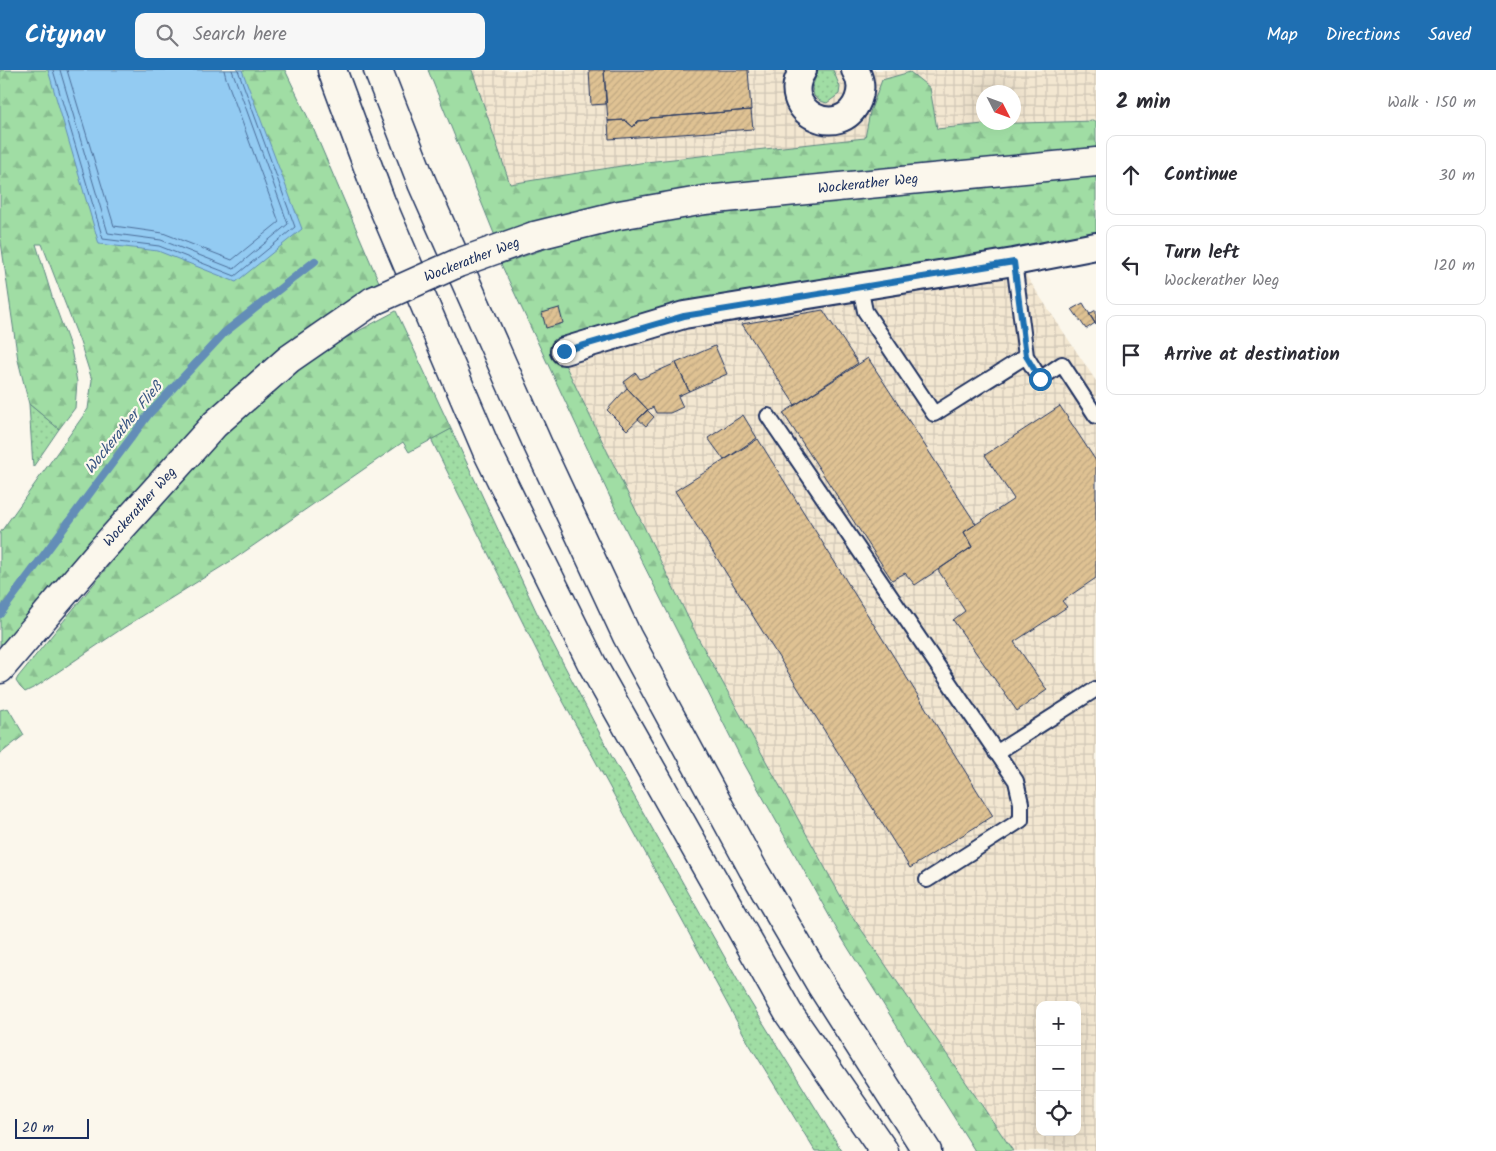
<!DOCTYPE html>
<meta charset="utf-8">
<style>
body{margin:0;font-family:Kalam,sans-serif;background:#f7f7f7;color:#2b2b33}
.controls{position:absolute;right:15px;bottom:15px;display:grid;overflow:hidden;border-radius:10px;box-shadow:0 5px 20px #0002}
.controls button{width:45px;height:45px;display:grid;place-items:center;padding:0;border:0;border-bottom:1px solid #e1e1e2;background:#fff;color:#2b2b33;font:25px sans-serif}
.compass{position:absolute;left:976px;top:15px;width:45px;height:45px;border-radius:50%;background:#fff;box-shadow:0 5px 20px #0002;rotate:132deg}
.scale{position:absolute;left:15px;bottom:12px;width:74px;box-sizing:border-box;padding-left:5px;border:2px solid #1b2f5e;border-top:0;font-size:14px;line-height:18px;white-space:nowrap;color:#1b2f5e;-webkit-text-stroke:4px #fbf7ec;paint-order:stroke}
.stop{position:absolute;width:15px;height:15px;margin:-11px;border:4px solid #1f6fb2;border-radius:50%;background:#fff}
.stop.end{background:#1f6fb2;border-color:#fff;box-shadow:0 1px 5px #0008}
.list{margin:0;padding:0;list-style:none}
h2{display:flex;justify-content:space-between;align-items:center;height:65px;margin:0;padding:0 20px;font-size:21px}
h2 small{font-size:16px;font-weight:400;color:#7c7c81}
.list li{display:grid;grid-template-columns:32px 1fr auto;gap:15px;align-items:center;box-sizing:border-box;height:80px;margin:0 10px 10px;padding:0 10px;border:1px solid #e1e1e2;border-radius:10px}
.list b{display:block;font-size:19px;white-space:nowrap}
.list p{margin:0;font-size:16px;white-space:nowrap;color:#7c7c81}
.list em{font-size:16px;font-style:normal;color:#7c7c81}
.icon{flex:none;width:28px;height:28px;fill:none;stroke:currentColor;stroke-width:2;stroke-linecap:round;stroke-linejoin:round}
.map{position:relative;flex:none;width:1096px;height:1081px;overflow:hidden}
header{display:flex;align-items:center;gap:30px;box-sizing:border-box;height:70px;padding:0 25px;background:#1f6fb2;color:#fff}
header strong{font-size:24px}
nav{display:flex;gap:28px;margin-inline-start:auto;font-size:18px}
.search{width:350px;height:45px;background:#f7f7f7;display:flex;align-items:center;gap:12px;box-sizing:border-box;padding:0 18px;border-radius:10px;color:#7c7c81;font-size:19px}
main{display:flex}
aside{flex:1;background:#fff}
.map>svg:first-child{display:block}
.industrial{fill:url(#industrial-grid);fill-rule:evenodd}
.grass{fill:url(#grass-dots);stroke:#5e8681}
.forest{fill:url(#forest-firs);stroke:#5e8681}
.water{fill:#93cbf2;stroke:#638db7}
.lines{fill:none;stroke-linecap:round;stroke-linejoin:round}
.shore{stroke:#4b6d99;stroke-width:1}
.stream{stroke:#638db7;stroke-width:8}
.building{fill:url(#building-hatch);stroke:#1b2f5e}
.lane-casing{stroke:#1b2f5e;stroke-width:18}
.street-casing{stroke:#1b2f5e;stroke-width:30}
.secondary-casing{stroke:#1b2f5e;stroke-width:31}
.highway-casing{stroke:#1b2f5e;stroke-width:31}
.lane{stroke:#fbf7ec;stroke-width:14}
.street{stroke:#fbf7ec;stroke-width:26}
.secondary{stroke:#fbf7ec;stroke-width:28}
.highway{stroke:#fbf7ec;stroke-width:28}
.secondary-bridge-casing{stroke:#1b2f5e;stroke-width:31;stroke-linecap:butt}
.secondary-bridge{stroke:#fbf7ec;stroke-width:28}
.route{stroke:#1f6fb2;stroke-width:6}
.labels{text-anchor:middle;dominant-baseline:central;stroke-width:4.5;stroke-linejoin:round;paint-order:stroke}
.street-label{font-size:14px;fill:#1b2f5e;stroke:#fbf7ec}
.water-label{font-size:15px;font-style:italic;fill:#395683;stroke:#fbf7ec}
</style>
<header>
<strong>Citynav</strong>
<div class="search"><svg class="icon" aria-label="search" viewBox="0 0 24 24"><circle cx="10" cy="10" r="6"/><path d="M15 15l6 6"/></svg>Search here</div>
<nav><a>Map</a><a>Directions</a><a>Saved</a></nav>
</header>
<main>
<div class="map">
<svg width="1096" height="1081" viewBox="0 0 1096 1081">
<defs>
<pattern id="industrial-grid" width="8" height="8" patternUnits="userSpaceOnUse" patternTransform="scale(1.25)"><rect width="8" height="8" fill="#f3e7d1"/><path d="M0 4h8M4 0v8" fill="none" stroke="#d0c6b6"/></pattern>
<pattern id="grass-dots" width="8" height="8" patternUnits="userSpaceOnUse" patternTransform="scale(1.25)"><rect width="8" height="8" fill="#a0dda4"/><path d="M2 2h.1M6 6h.1" fill="none" stroke="#89be90" stroke-width="1.8" stroke-linecap="round"/></pattern>
<pattern id="forest-firs" width="22" height="20" patternUnits="userSpaceOnUse" patternTransform="scale(1.25)"><rect width="22" height="20" fill="#a0dda4"/><path d="M5 1l3.5 6h-7zM16 11l3.5 6h-7z" fill="#89be90"/></pattern>
<pattern id="building-hatch" width="6" height="6" patternUnits="userSpaceOnUse" patternTransform="scale(1.25)"><rect width="6" height="6" fill="#dfc293"/><path d="M-1 1l2-2M0 6l6-6M5 7l2-2" fill="none" stroke="#bfa781"/></pattern>
</defs>
<rect width="100%" height="100%" fill="#fbf7ec"/>
<filter id="ink" filterUnits="userSpaceOnUse"><feTurbulence type="fractalNoise" baseFrequency=".02" numOctaves="2"/><feDisplacementMap in="SourceGraphic" scale="10" xChannelSelector="R" yChannelSelector="G"/><feConvolveMatrix kernelMatrix="1 2 1 2 8 2 1 2 1" color-interpolation-filters="sRGB"/></filter>
<g filter="url(#ink)">
<!-- industrial -->
<path class="industrial" d="M442,0H1096V64L482,121ZM984,22H1014V52H984Z
M1025,204L1096,311V1081H1013L850,843L698,568L562,290L686,255ZM1040,935H1077V1062H1040Z"/>
<!-- grass -->
<path class="grass" d="M818,0H833L840,17L839,24L827,33L820,31L814,26L812,18Z
M29,334L59,359L33,397Z
M451,359L537,543L612,687L746,925L842,1081H815L748,972L551,609L431,369Z"/>
<!-- forest -->
<path class="forest" d="M0,0H285L313,58L379,212L330,243L251,302L184,368L0,585V463L88,339L92,310L80,272L42,174H36L53,230L71,279L77,312L75,338L59,359L29,334L18,290L0,165Z
M428,0H472L510,114L646,92L865,68L870,42L882,10L910,2L930,18L937,59L983,54L1096,51V81L497,171Z
M1096,104V166L555,274L698,568L850,843L1013,1081H975L840,865L742,690L617,442L501,194L598,161L684,143L799,131L944,122Z
M396,241L451,359L409,382L403,372L234,489L123,558L37,616L25,622L20,617L16,611L18,607L176,413L255,332L297,298L351,265Z
M8,638L24,665L0,684V640Z"/>
<!-- water -->
<path class="water" d="M48,0H242L302,159L236,212L158,181L99,174Z"/>
<g class="lines">
<!-- shore -->
<path class="shore" d="M53,0L103,169L159,176L235,206L295,157L238,0
M60,0L108,163L161,170L234,199L288,154L232,0
M67,0L114,156L163,163L232,190L279,152L226,8L224,0"/>
<!-- stream -->
<path class="stream" d="M0,544L148,345L224,263L315,191"/>
</g>
<!-- building -->
<path class="building" d="M589,0H604L606,34L591,35Z
M604,0H748L751,40L650,48L648,50L638,51L633,57L625,50L608,51Z
M751,40L753,59L609,69L608,51L625,50L633,57L638,51L648,50L650,48Z
M1083,233L1095,253L1086,259L1072,239Z
M559,238L563,253L546,258L542,243Z
M823,240L858,293L795,335L742,254Z
M1096,240V255L1089,244Z
M715,276L727,304L689,321L676,293Z
M868,288L976,454L964,462L972,477L915,515L905,503L892,510L783,343Z
M676,293L689,321L678,326L683,337L670,343H656L653,337L648,340L627,318L624,312L636,303L640,309Z
M627,318L648,340L627,360L607,340Z
M1060,336L1096,391V508L1062,531L1067,537L1014,572L1047,620L1017,641L953,550L965,541L938,500L972,477L964,462L1014,429L985,385Z
M647,340L654,347L646,356L638,349Z
M743,345L757,368L724,390L708,368Z
M758,369L993,746L910,798L675,421Z"/>
<g class="lines">
<defs>
<path id="lane" d="M860,217L865,241L934,344L1026,286L1014,192
M1026,286L1040,309L1062,294L1096,346
M768,346L1016,711L1021,733V750L927,810
M996,683L1096,619"/>
<path id="street" d="M803,0C776,41 841,73 858,30C862,20 861,9 855,0
M564,281L684,245L1014,192L1096,176"/>
<path id="secondary" d="M534,166L619,145L705,130L1096,92
M0,599L97,485L215,354L289,289L373,231"/>
<path id="highway" d="M332,0L381,132L487,381L592,594L789,944L884,1081
M378,0L422,113L538,375L627,566L753,799L821,915L927,1081"/>
</defs>
<!-- lane casing -->
<use href="#lane" class="lane-casing"/>
<!-- street casing -->
<use href="#street" class="street-casing"/>
<!-- secondary casing -->
<use href="#secondary" class="secondary-casing"/>
<!-- highway casing -->
<use href="#highway" class="highway-casing"/>
<!-- lane -->
<use href="#lane" class="lane"/>
<!-- street -->
<use href="#street" class="street"/>
<!-- secondary -->
<use href="#secondary" class="secondary"/>
<!-- highway -->
<use href="#highway" class="highway"/>
<defs>
<path id="secondary-bridge" d="M373,231L458,193L534,166"/>
</defs>
<!-- secondary-bridge casing -->
<use href="#secondary-bridge" class="secondary-bridge-casing"/>
<!-- secondary-bridge -->
<use href="#secondary-bridge" class="secondary-bridge"/>
</g>
</g>
<g class="lines" filter="url(#ink)">
<!-- route -->
<path class="route" d="M564,281L684,246L1014,192L1026,286L1040,309"/>
</g>
<g class="labels">
<!-- street labels -->
<g class="street-label">
<text transform="translate(868 114) rotate(-6)">Wockerather Weg</text>
<text transform="translate(472 190) rotate(-21)">Wockerather Weg</text>
<text transform="translate(140 437) rotate(-48)">Wockerather Weg</text>
</g>
<!-- water labels -->
<g class="water-label">
<text transform="translate(124 358) rotate(-51)">Wockerather Fließ</text>
</g>
</g>
</svg>
<div class="controls">
<button>+</button>
<button>−</button>
<button><svg class="icon" aria-label="locate" viewBox="0 0 24 24"><circle cx="12" cy="12" r="6"/><path d="M12 2v4M12 18v4M2 12h4M18 12h4"/></svg></button>
</div>
<svg class="compass" viewBox="-18 -18 36 36"><path d="M0-13l5 13h-10z" fill="#e53935"/><path d="M0 13l5-13h-10z" fill="#7c7c81"/></svg>
<div class="scale">20 m</div>
<div class="stop" style="left:1040px;top:309px"></div>
<div class="stop end" style="left:564px;top:281px"></div>
</div>
<aside>
<h2>2 min<small>Walk · 150 m</small></h2>
<ul class="list">
<li><svg class="icon" aria-label="ahead" viewBox="0 0 24 24"><path d="M12 20V5M6 11l6-6 6 6"/></svg><div><b>Continue</b></div><em>30 m</em></li>
<li><svg class="icon" aria-label="left" viewBox="0 0 24 24"><path d="M17 20v-9H6M10 6l-5 5 5 5"/></svg><div><b>Turn left</b><p>Wockerather Weg</p></div><em>120 m</em></li>
<li><svg class="icon" aria-label="arrive" viewBox="0 0 24 24"><path d="M6 21V4h12l-3 4 3 4H6"/></svg><div><b>Arrive at destination</b></div></li>
</ul>
</aside>
</main>
